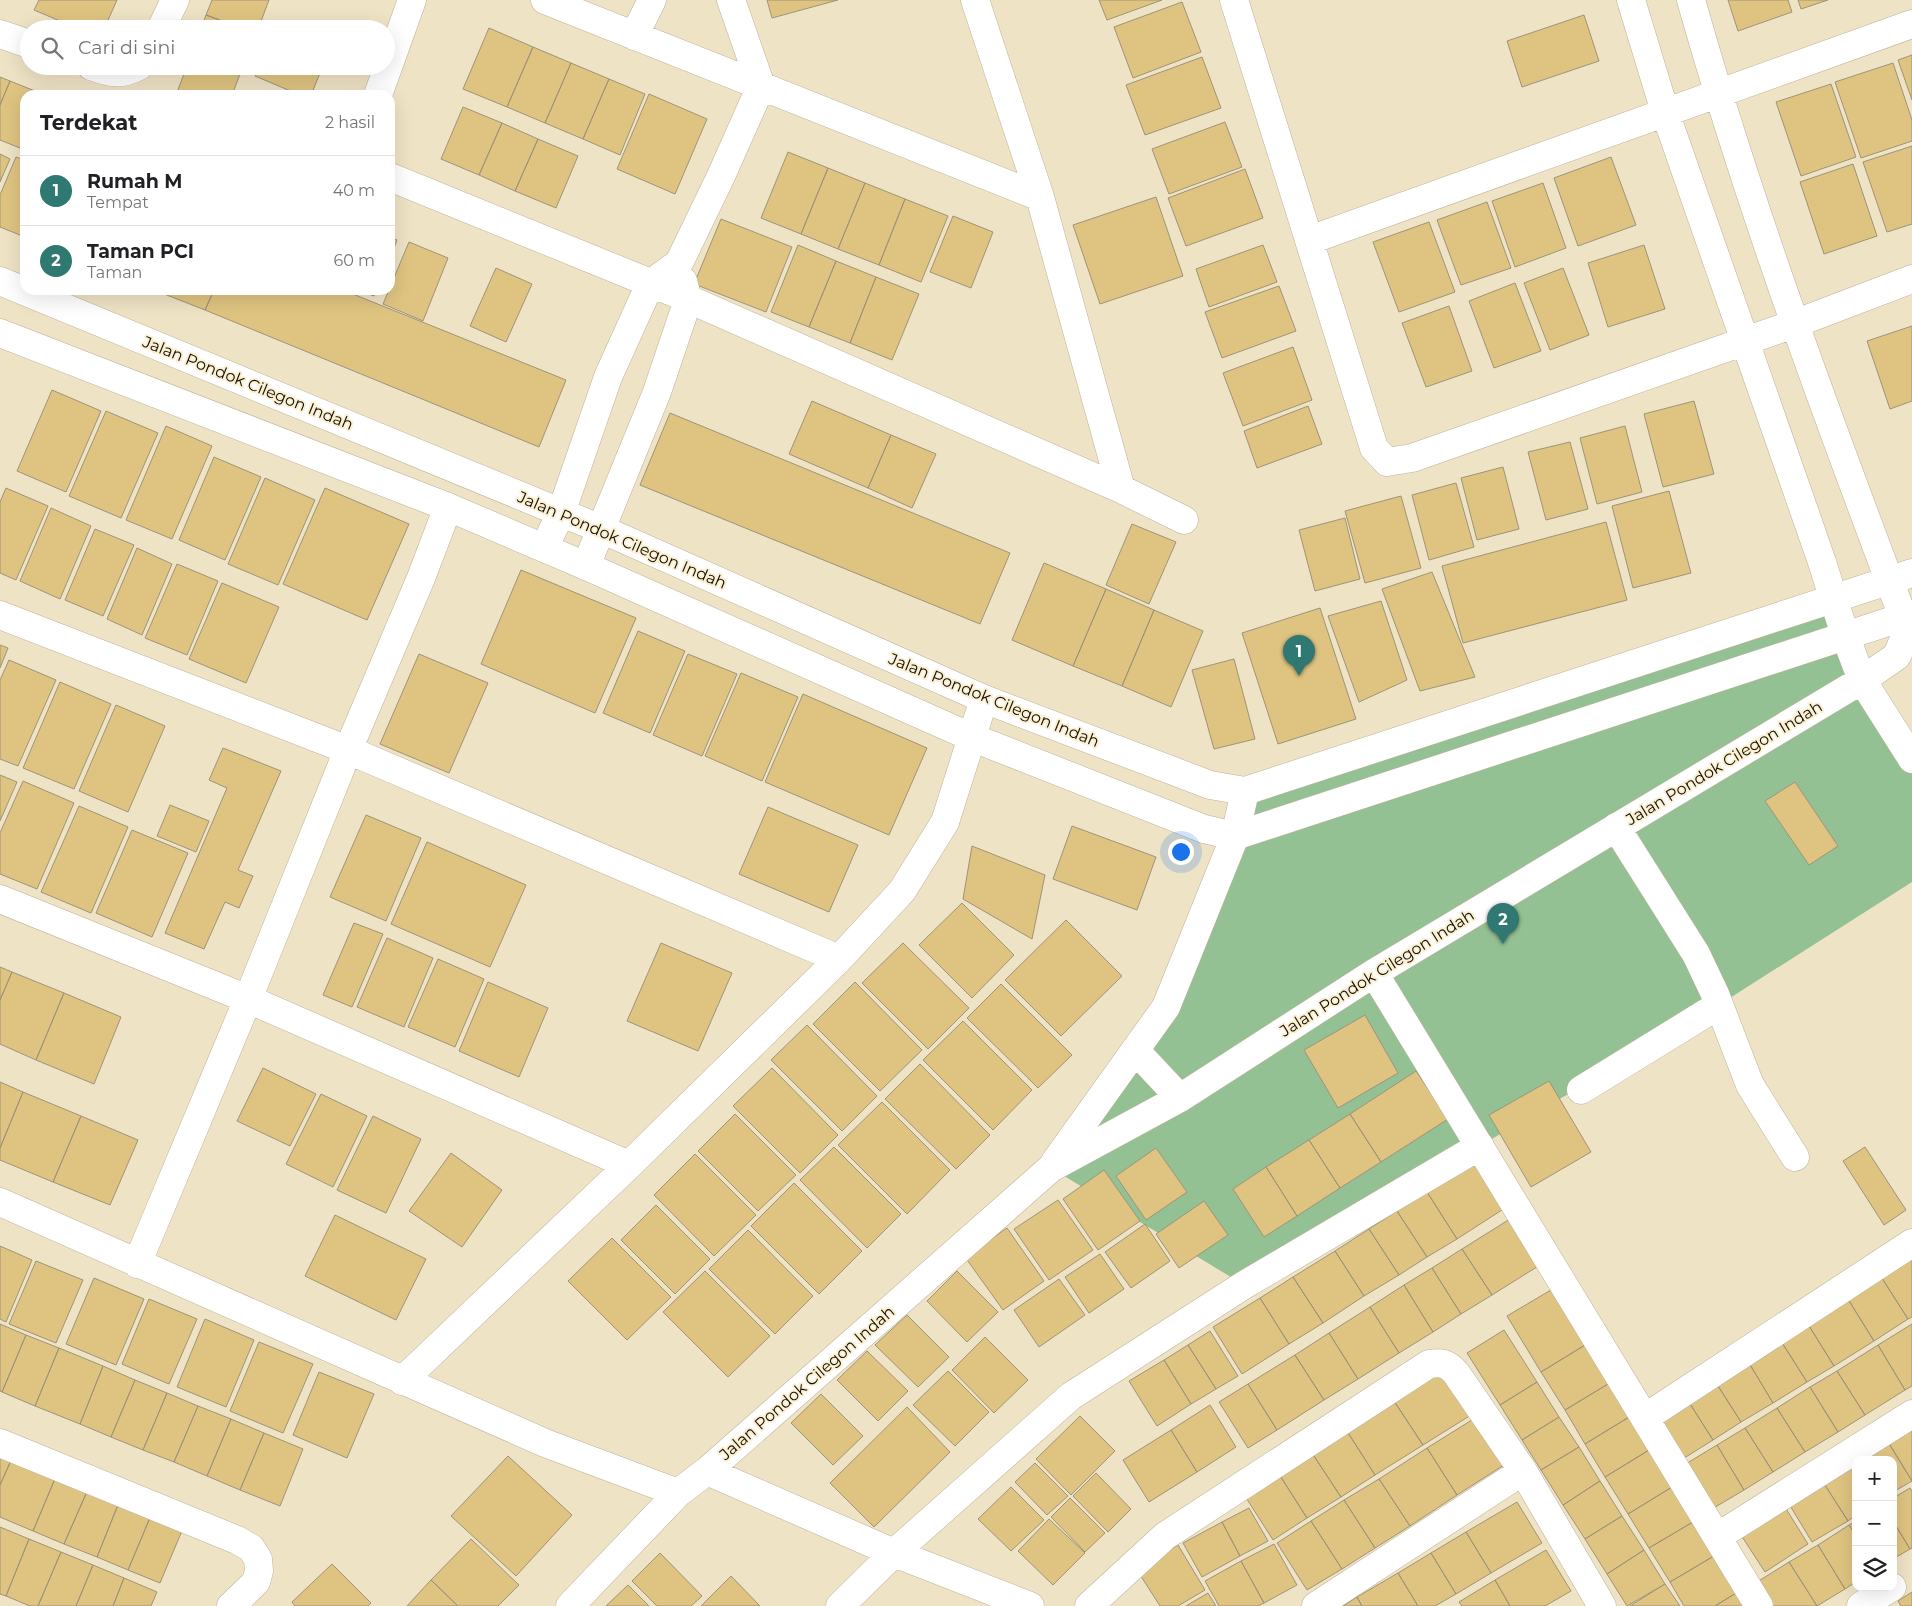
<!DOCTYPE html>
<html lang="id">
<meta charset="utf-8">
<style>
body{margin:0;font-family:Montserrat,sans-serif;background:#f2f2f2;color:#202124}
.controls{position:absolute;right:15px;bottom:15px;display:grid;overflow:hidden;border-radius:10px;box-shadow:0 5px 20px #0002}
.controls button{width:45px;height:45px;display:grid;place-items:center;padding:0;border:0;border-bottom:1px solid #e0e0e0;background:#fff;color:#202124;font:25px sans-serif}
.you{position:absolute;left:1180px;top:851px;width:18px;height:18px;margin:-12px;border:4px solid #fff;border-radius:50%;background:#1a73e8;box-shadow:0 0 0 8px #1a73e833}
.badge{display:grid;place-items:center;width:32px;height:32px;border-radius:50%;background:#307872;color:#fff;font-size:16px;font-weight:700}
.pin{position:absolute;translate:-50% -41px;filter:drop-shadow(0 1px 2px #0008)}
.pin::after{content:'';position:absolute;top:26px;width:18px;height:15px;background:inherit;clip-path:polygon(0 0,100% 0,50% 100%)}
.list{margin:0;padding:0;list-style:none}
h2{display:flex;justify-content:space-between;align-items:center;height:65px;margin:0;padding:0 20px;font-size:21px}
h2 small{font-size:16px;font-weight:400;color:#757577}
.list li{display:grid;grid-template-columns:32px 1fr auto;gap:15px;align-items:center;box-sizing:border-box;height:70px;padding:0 20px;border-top:1px solid #e0e0e0}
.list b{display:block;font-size:19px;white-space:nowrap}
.list p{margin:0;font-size:16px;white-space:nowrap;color:#757577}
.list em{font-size:16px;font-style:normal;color:#757577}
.icon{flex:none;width:28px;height:28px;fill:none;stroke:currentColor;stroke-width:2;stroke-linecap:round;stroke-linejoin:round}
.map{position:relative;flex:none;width:1912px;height:1606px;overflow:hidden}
.search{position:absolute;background:#fff;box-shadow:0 5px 20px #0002;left:20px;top:20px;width:375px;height:55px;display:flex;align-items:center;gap:12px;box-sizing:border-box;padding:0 18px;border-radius:28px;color:#757577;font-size:19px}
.panel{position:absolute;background:#fff;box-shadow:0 5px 20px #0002;left:20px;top:90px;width:375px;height:205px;border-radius:15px}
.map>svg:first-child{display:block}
.green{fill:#93c194}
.building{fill:#dfc481;stroke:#9e9379}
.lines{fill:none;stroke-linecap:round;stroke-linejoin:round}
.street-casing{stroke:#beb297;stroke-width:29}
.secondary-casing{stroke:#beb297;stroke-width:29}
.street{stroke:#fff;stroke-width:28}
.secondary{stroke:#fff;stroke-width:28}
.labels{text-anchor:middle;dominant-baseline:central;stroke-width:4;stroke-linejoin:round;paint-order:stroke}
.street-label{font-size:16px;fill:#130f05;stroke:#fcf0d3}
</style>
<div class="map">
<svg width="1912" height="1606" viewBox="0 0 1912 1606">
<rect width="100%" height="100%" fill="#efe3c6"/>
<!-- green -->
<path class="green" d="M1834,599L1912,759V882L1719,1005L1244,1285L1051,1168L1166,1007L1245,791Z"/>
<!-- building -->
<path class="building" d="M39,0H117L104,29H79L34,10Z
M212,0H269L258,29H244L206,15Z
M767,0H838L772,18Z
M1099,0H1162L1107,20Z
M1728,0H1788L1792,12L1738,31Z
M1798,0H1828L1801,9Z
M1182,2L1201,52L1133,78L1114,27Z
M206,15L244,29H201Z
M1584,15L1599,61L1522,87L1507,41Z
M489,28L533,47L507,107L463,89Z
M533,47L571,63L545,123L507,107Z
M1912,55V100L1898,60Z
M1202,57L1221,108L1145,135L1126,85Z
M571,63L609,79L583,139L545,123Z
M1893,63L1912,120V141L1861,158L1835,82Z
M187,66H219L240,74L232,95H176Z
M219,66H243L240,74Z
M260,66H323L311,95H300L255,76Z
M0,77L10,81L0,105Z
M609,79L645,94L620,155L583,139Z
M10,81L45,95H25V150L0,140V105Z
M1831,84L1856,157L1801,176L1776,102Z
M649,94L707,119L675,194L617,169Z
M463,107L502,123L479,175L441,159Z
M1225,122L1242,167L1169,194L1152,149Z
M502,123L538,139L515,191L479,175Z
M538,139L578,156L556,208L515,191Z
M1912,146V224L1887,232L1863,162Z
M788,152L828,168L801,234L761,218Z
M0,154L10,159L0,182Z
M16,157L25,160V237L0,227V195Z
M1611,157L1636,225L1578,246L1554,178Z
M1853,164L1877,236L1824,254L1800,182Z
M828,168L865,183L838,249L801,234Z
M1245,169L1263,218L1186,246L1168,198Z
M865,183L905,199L879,265L838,249Z
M1543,183L1566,248L1515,267L1492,201Z
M1156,197L1183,276L1100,304L1073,225Z
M905,199L948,216L921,282L879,265Z
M1487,202L1511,268L1461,285L1437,220Z
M953,216L993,232L971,288L930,272Z
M721,219L792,247L766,312L694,284Z
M1429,222L1455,292L1399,312L1373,242Z
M390,237L397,240L390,258Z
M409,242L448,258L423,321L383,304Z
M798,245L836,261L809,327L771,312Z
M1263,245L1277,282L1209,307L1196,269Z
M1644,245L1665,309L1608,327L1588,263Z
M836,261L876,277L850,343L809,327Z
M496,268L532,284L506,342L470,326Z
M1563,268L1589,335L1550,350L1524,283Z
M876,277L919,294L892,360L850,343Z
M1515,283L1541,351L1494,368L1469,301Z
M1279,286L1296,331L1222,358L1205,312Z
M154,290H214L205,310Z
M214,290H343L566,380L539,447L205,310Z
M359,290H377L374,296Z
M1449,306L1472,371L1426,387L1402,323Z
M1912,326V401L1890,409L1867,341Z
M1293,347L1312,400L1243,426L1223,373Z
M52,390L101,411L66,492L17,471Z
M812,401L891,435L868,488L789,454Z
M1694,401L1714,474L1663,487L1644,414Z
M1308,406L1322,444L1257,468L1244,431Z
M106,411L158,433L121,518L69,496Z
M670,413L1010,553L980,624L640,485Z
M166,426L212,446L172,539L126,520Z
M1625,426L1642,492L1597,504L1580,438Z
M891,435L936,454L912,508L868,488Z
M1570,442L1588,509L1546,520L1528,452Z
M214,457L261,477L225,560L179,540Z
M1503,467L1519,529L1477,540L1461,478Z
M265,478L315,500L278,585L228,564Z
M1456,483L1474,547L1429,560L1412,495Z
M6,488L48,506L16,580L0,573V502Z
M325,488L409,524L367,620L283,584Z
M1669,491L1691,573L1633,588L1612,506Z
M1401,496L1421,568L1365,583L1345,511Z
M51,508L91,526L60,599L20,581Z
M1345,518L1360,579L1315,591L1299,530Z
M1606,522L1627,600L1463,643L1442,566Z
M1132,524L1176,542L1149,604L1106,585Z
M95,529L134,545L103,616L65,600Z
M137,548L172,564L142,635L107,619Z
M1044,563L1106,589L1073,666L1012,640Z
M177,564L218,581L187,655L145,638Z
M521,570L636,618L595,713L481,664Z
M1432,572L1475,677L1420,691L1382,589Z
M222,583L279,607L246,683L189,659Z
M1106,589L1154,610L1122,686L1073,666Z
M1381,601L1407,680L1359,702L1328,616Z
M1320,608L1356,719L1278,744L1242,633Z
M1154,610L1203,631L1171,707L1122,686Z
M638,631L685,651L650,733L603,713Z
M0,645L8,648L0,668Z
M419,654L488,683L449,773L380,744Z
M688,654L737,674L702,756L653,735Z
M1234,659L1255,739L1214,749L1192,670Z
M9,660L56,680L18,766L0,759V680Z
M741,673L798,697L762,781L705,756Z
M60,682L111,704L74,789L23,768Z
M803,694L927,748L889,835L765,782Z
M116,705L165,726L128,812L79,791Z
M223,748L281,771L238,870L253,876L239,908L225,902L204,949L165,933L227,788L209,780Z
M0,775L17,782L0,821Z
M23,781L74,803L37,889L0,874V833Z
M1795,782L1838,846L1809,865L1765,801Z
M170,805L209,821L196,852L157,836Z
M79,806L128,827L91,913L41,892Z
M768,807L858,845L829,912L739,874Z
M366,815L421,838L386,921L330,897Z
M1072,826L1156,857L1137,910L1053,879Z
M132,830L188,853L152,937L96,913Z
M427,842L526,885L490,967L391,924Z
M972,846L1045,875L1032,939L963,899Z
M962,903L1014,955L972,998L919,945Z
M1066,920L1122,976L1061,1036L1005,980Z
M354,923L383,934L352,1007L323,995Z
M387,938L433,958L404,1027L357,1007Z
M661,943L732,973L698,1051L627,1021Z
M903,943L969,1008L928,1049L862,983Z
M438,959L484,979L455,1047L408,1027Z
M0,967L12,972L0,1000Z
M12,972L64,993L36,1060L0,1044V1000Z
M488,982L548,1008L519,1077L459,1051Z
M855,982L922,1050L880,1091L813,1024Z
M1001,984L1072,1055L1038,1088L967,1018Z
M64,993L121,1017L94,1084L36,1060Z
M1365,1015L1398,1073L1338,1108L1304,1050Z
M963,1021L1032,1090L993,1130L923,1060Z
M807,1025L877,1096L842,1131L771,1060Z
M920,1064L990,1135L956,1169L885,1099Z
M263,1068L316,1094L290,1146L237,1121Z
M772,1068L838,1135L800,1173L733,1106Z
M1416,1071L1448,1119L1381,1162L1350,1114Z
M1549,1081L1591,1152L1531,1187L1489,1115Z
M0,1082L23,1092L0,1148Z
M23,1092L81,1116L53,1182L0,1160V1148Z
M321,1094L367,1116L333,1187L286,1164Z
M882,1102L950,1170L907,1214L838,1145Z
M735,1114L796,1175L758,1211L698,1151Z
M1350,1114L1381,1162L1340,1188L1309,1140Z
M81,1116L138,1140L110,1205L53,1182Z
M373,1116L421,1139L386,1213L337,1190Z
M1309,1140L1340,1188L1297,1216L1266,1167Z
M834,1147L901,1214L867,1248L800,1180Z
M1865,1147L1906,1210L1884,1225L1843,1161Z
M1156,1148L1187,1192L1146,1220L1116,1176Z
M451,1153L502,1190L462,1247L409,1211Z
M695,1154L756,1215L714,1256L654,1195Z
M1475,1162L1505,1208L1457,1239L1427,1192Z
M1266,1167L1297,1216L1264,1237L1233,1189Z
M1104,1170L1140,1221L1098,1250L1063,1199Z
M794,1183L862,1251L819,1294L751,1226Z
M1427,1192L1457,1239L1427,1257L1397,1211Z
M1058,1200L1093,1250L1049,1280L1014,1229Z
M1204,1201L1228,1235L1179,1268L1156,1234Z
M656,1205L710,1259L675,1294L621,1240Z
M1397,1211L1427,1257L1399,1275L1369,1229Z
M335,1215L426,1259L396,1320L305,1276Z
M1510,1219L1540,1265L1492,1295L1462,1249Z
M1145,1224L1170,1261L1131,1288L1105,1252Z
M1007,1228L1044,1281L1003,1310L965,1257Z
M1369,1229L1399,1275L1364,1296L1335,1251Z
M748,1230L813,1296L775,1334L709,1269Z
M612,1238L671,1297L627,1340L568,1281Z
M0,1246L32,1260L6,1322L0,1319Z
M1462,1249L1492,1295L1461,1314L1432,1268Z
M1335,1251L1364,1296L1323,1323L1293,1277Z
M1100,1254L1124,1289L1089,1313L1065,1277Z
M1912,1256V1317L1908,1319L1880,1275Z
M36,1261L83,1280L56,1343L9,1324Z
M1432,1268L1461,1314L1433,1332L1404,1285Z
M705,1271L770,1336L728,1377L663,1312Z
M957,1271L998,1312L967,1342L927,1301Z
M1880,1275L1908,1319L1874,1341L1846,1296Z
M1293,1277L1323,1323L1289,1344L1260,1298Z
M94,1278L144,1299L116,1365L66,1344Z
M1059,1279L1085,1315L1039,1347L1014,1310Z
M1404,1285L1433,1332L1399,1353L1370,1307Z
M1556,1287L1590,1342L1541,1372L1507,1316Z
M1846,1296L1874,1341L1834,1366L1806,1321Z
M1260,1298L1289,1344L1242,1374L1213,1327Z
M149,1299L197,1319L169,1384L122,1364Z
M1370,1307L1399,1353L1358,1379L1329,1333Z
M907,1315L949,1357L918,1387L875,1345Z
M205,1319L254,1340L226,1407L177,1387Z
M1806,1321L1834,1366L1807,1382L1779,1338Z
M0,1324L26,1335L2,1392L0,1391Z
M1912,1324V1386L1905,1390L1878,1345Z
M1504,1330L1537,1382L1500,1405L1467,1353Z
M1210,1331L1238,1376L1216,1389L1188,1345Z
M1329,1333L1358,1379L1324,1400L1295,1355Z
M26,1335L59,1348L35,1406L2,1392Z
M985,1337L1028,1380L994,1413L952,1370Z
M1779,1338L1807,1382L1773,1403L1746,1358Z
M259,1342L313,1364L283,1433L230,1411Z
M1590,1342L1613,1381L1565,1410L1541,1372Z
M1188,1345L1216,1389L1191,1404L1164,1360Z
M1878,1345L1905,1390L1865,1415L1837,1371Z
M59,1348L103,1366L80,1424L35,1406Z
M867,1351L908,1391L878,1421L837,1380Z
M1295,1355L1324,1400L1277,1430L1248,1384Z
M1746,1358L1773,1403L1741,1422L1713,1378Z
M1164,1360L1191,1404L1157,1426L1129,1381Z
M103,1366L135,1380L111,1437L80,1424Z
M1440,1368L1471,1415L1423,1445L1392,1398Z
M948,1371L989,1412L955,1446L913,1405Z
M1837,1371L1865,1415L1838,1432L1810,1387Z
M319,1372L374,1394L347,1458L293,1435Z
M1713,1378L1741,1422L1713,1440L1685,1396Z
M135,1380L167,1393L143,1450L111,1437Z
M1613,1381L1634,1414L1585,1444L1565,1410Z
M1537,1382L1559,1417L1522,1440L1500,1405Z
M1248,1384L1277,1430L1248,1448L1219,1402Z
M1810,1387L1838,1432L1805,1452L1777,1408Z
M167,1393L198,1406L174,1462L143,1450Z
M821,1394L863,1436L833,1465L791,1423Z
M1685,1396L1713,1440L1681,1460L1653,1415Z
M1392,1398L1423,1445L1375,1475L1345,1428Z
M1210,1405L1236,1447L1197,1472L1171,1430Z
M198,1406L231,1419L207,1476L174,1462Z
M907,1407L950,1452L874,1527L830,1483Z
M1777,1408L1805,1452L1773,1472L1745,1428Z
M1634,1414L1654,1447L1605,1477L1585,1444Z
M1080,1416L1115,1451L1071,1495L1036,1459Z
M1559,1417L1579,1447L1541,1470L1522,1440Z
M1475,1418L1504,1465L1457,1495L1427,1448Z
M231,1419L264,1433L240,1490L207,1476Z
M1345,1428L1375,1475L1341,1497L1310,1450Z
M1745,1428L1773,1472L1744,1490L1717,1445Z
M1912,1428V1481L1888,1442Z
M1171,1430L1197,1472L1149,1502L1123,1460Z
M264,1433L303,1449L280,1506L240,1490Z
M1888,1442L1912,1481L1893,1492V1460H1860Z
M1717,1445L1744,1490L1712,1509L1684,1465Z
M1579,1447L1600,1481L1563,1505L1541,1470Z
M1654,1447L1677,1484L1628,1514L1605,1477Z
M1427,1448L1457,1495L1410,1526L1379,1479Z
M1310,1450L1341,1497L1307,1518L1277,1471Z
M0,1451L13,1456L0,1485Z
M13,1456L57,1474L33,1531L0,1517V1485Z
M508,1456L572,1515L516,1576L451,1516Z
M1856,1462V1515L1848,1521L1823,1482Z
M1035,1463L1068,1496L1047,1515L1015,1482Z
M1277,1471L1307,1518L1273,1540L1243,1493Z
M1096,1473L1131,1509L1108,1532L1073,1496Z
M57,1474L89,1487L64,1544L33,1531Z
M1379,1479L1410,1526L1375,1548L1344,1500Z
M1600,1481L1622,1516L1585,1539L1563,1505Z
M1823,1482L1848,1521L1812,1542L1789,1504Z
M1677,1484L1698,1519L1649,1548L1628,1514Z
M89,1487L120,1500L97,1557L64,1544Z
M1011,1487L1044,1520L1011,1551L978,1519Z
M1910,1488L1912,1491V1548L1910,1549L1893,1521V1498Z
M1070,1498L1105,1533L1085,1552L1051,1517Z
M120,1500L152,1513L128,1570L97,1557Z
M1344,1500L1375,1548L1342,1569L1311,1521Z
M1517,1502L1542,1543L1491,1573L1466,1532Z
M1783,1504L1808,1544L1765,1572L1739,1532Z
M1249,1508L1268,1541L1240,1556L1222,1522Z
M152,1513L184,1526L160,1583L128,1570Z
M1622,1516L1644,1550L1607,1574L1585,1539Z
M1049,1519L1085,1553L1053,1585L1018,1551Z
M1698,1519L1719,1553L1670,1582L1649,1548Z
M1311,1521L1342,1569L1307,1590L1277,1543Z
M1856,1521V1535L1849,1525Z
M1893,1521L1910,1549L1893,1559Z
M1222,1522L1240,1556L1202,1577L1183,1543Z
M1849,1525L1856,1535V1582L1845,1589L1818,1545Z
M0,1527L29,1539L6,1596L0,1594Z
M1466,1532L1491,1573L1456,1594L1431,1553Z
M29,1539L61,1552L38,1606H30L6,1596Z
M471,1539L519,1585L498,1606H458L431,1580Z
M1274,1544L1297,1585L1264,1603L1241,1561Z
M1178,1545L1205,1590L1178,1606H1160L1137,1570Z
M1818,1545L1845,1589L1817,1606L1789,1562Z
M1546,1550L1571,1591L1545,1606H1510L1495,1580Z
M1644,1550L1665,1584L1627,1606L1607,1574Z
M61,1552L93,1565L76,1606H38Z
M660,1553L702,1596L691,1606H657L632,1581Z
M1431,1553L1456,1594L1435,1606H1418L1398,1573Z
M1719,1553L1741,1590L1715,1606H1684L1670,1582Z
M1241,1561L1264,1603L1258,1606H1219L1205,1581Z
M1789,1562L1817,1606H1772L1757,1582Z
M332,1564L371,1603L368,1606H295L292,1602Z
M93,1565L124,1578L113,1606H76Z
M1398,1573L1418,1606H1362L1357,1597Z
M731,1576L760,1606H701Z
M124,1578L157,1592L151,1606H113Z
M431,1580L458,1606H407Z
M1495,1580L1510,1606H1462L1459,1602Z
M1665,1584L1680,1606H1630Z
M628,1585L649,1606H606Z
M1741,1590L1751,1606H1715Z
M1912,1592V1606H1901L1898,1601Z
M1208,1593L1216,1606H1186Z
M1357,1597L1362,1606H1343Z"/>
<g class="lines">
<defs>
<path id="street" d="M545,0L1040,197
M975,0L1040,197L1121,489
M1234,0L1374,448L1387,462L1412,458L1794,324L1912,279
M1631,0L1665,112L1822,562L1845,635L1862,680L1912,759
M161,29L175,0
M0,34L29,44
M634,36L652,0
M91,66C110,73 120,76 139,66
M378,95L412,0
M390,177L670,291L1121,489L1184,520
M1310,240L1912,24
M544,548L561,513L608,377L650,284L679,263L721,176L761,86L731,0
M586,566L657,392L688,300L683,281
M0,615L348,750L839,959
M1616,827L1696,954L1715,994L1750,1085L1795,1157
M0,899L248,999L629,1165
M1374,973L1759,1606
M1135,1050L1180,1098
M1581,1090L1719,1005
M1055,1162L1166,1007L1235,836L1245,791
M0,1202L545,1443L678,1493
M137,1264L248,999L348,750L421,578L448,507
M402,1381L629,1165L839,959L902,891L945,822L984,699
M1646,1417L1912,1243
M0,1443L237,1540L251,1548L258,1559L259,1571L256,1582L231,1606
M707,1471L894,1553L1030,1606
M1717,1537L1912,1414
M570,1606L678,1493L707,1471L1051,1168L1180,1098L1374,973L1862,680L1897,656L1905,636L1903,617C1826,413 1750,209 1691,0
M840,1606L894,1553L1071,1396L1244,1285L1480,1146
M1089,1606L1165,1536L1429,1364C1441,1362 1447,1363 1456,1373L1523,1471L1602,1606
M1316,1606L1523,1471
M1861,1606L1892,1587"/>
<path id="secondary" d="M0,281L601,529L984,699L1210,785L1245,791L1912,573
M0,333L448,507L586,566L971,737L1204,829L1235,836L1912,614"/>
</defs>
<!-- street casing -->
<use href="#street" class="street-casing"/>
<!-- secondary casing -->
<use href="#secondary" class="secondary-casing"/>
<!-- street -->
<use href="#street" class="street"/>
<!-- secondary -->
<use href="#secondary" class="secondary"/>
</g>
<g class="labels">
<!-- street labels -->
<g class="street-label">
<text transform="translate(248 383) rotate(22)">Jalan Pondok Cilegon Indah</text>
<text transform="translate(622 540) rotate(23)">Jalan Pondok Cilegon Indah</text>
<text transform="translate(994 700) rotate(22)">Jalan Pondok Cilegon Indah</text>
<text transform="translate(1724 763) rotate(-31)">Jalan Pondok Cilegon Indah</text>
<text transform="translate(1377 973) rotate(-32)">Jalan Pondok Cilegon Indah</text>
<text transform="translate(807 1383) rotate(-41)">Jalan Pondok Cilegon Indah</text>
</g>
</g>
</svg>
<div class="controls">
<button>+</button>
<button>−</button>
<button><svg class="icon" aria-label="layers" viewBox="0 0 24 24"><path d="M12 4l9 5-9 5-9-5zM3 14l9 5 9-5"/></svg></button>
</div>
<div class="you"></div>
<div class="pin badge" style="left:1299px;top:676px">1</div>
<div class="pin badge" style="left:1503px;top:944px">2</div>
<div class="search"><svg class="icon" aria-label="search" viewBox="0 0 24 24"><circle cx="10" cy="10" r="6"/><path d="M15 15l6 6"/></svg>Cari di sini</div>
<section class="panel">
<h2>Terdekat<small>2 hasil</small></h2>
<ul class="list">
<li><span class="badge">1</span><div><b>Rumah M</b><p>Tempat</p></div><em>40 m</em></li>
<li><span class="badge">2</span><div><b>Taman PCI</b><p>Taman</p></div><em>60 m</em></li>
</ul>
</section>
</div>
